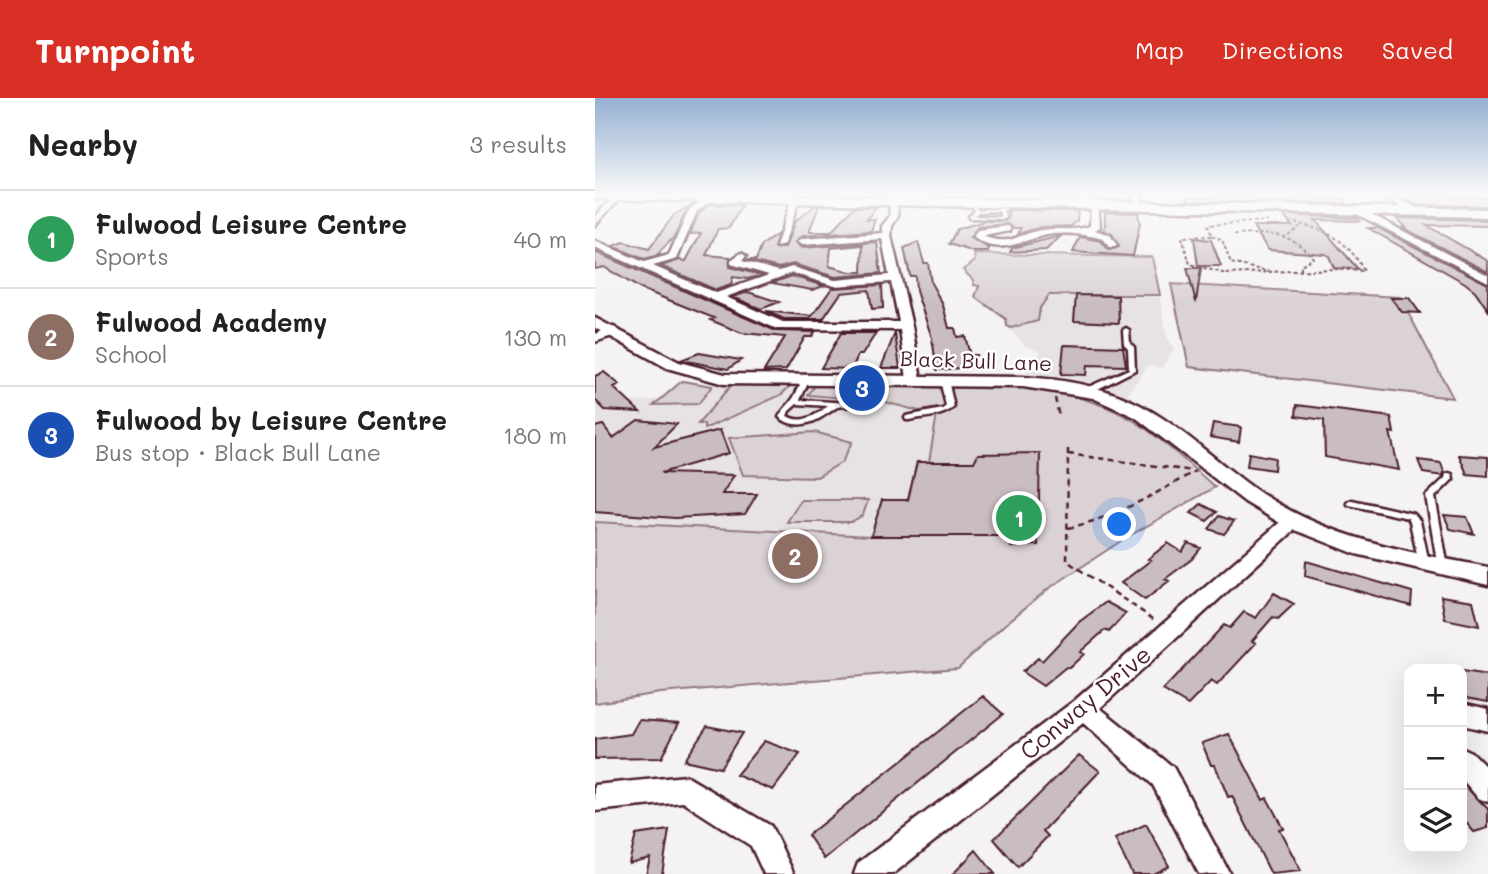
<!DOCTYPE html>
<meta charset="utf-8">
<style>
body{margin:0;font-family:Mali,sans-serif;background:#f2f2f2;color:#222}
.controls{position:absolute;right:21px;bottom:21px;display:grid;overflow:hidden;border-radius:14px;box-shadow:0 7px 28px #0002}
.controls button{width:63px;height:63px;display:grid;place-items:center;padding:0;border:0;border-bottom:2px solid #e0e0e0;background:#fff;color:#222;font:35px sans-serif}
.you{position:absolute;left:525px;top:427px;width:24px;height:24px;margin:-18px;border:5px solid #fff;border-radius:50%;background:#1a73e8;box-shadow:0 0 0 10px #1a73e833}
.badge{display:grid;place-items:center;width:46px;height:46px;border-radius:50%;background:#d93025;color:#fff;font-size:23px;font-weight:700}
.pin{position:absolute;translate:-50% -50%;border:4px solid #fff;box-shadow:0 2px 7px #0006}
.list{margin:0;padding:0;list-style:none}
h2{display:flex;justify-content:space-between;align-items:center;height:91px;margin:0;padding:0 28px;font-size:30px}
h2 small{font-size:23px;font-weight:400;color:#767676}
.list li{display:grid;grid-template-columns:46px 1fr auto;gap:21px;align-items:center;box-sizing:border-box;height:98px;padding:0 28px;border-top:2px solid #e0e0e0}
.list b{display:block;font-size:26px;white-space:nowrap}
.list p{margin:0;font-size:23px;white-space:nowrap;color:#767676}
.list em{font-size:23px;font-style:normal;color:#767676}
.icon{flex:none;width:38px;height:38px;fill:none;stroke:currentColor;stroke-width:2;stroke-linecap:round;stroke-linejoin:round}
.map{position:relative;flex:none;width:893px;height:776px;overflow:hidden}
header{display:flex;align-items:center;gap:42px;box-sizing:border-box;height:98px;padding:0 35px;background:#d93025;color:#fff}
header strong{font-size:33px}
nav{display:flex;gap:38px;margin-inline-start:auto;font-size:24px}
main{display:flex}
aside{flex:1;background:#fff}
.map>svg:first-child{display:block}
.built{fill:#e7e2e3}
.green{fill:#dbd2d5;stroke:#927880;stroke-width:2}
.building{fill:#cabdc1;stroke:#4a1f2b;stroke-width:2;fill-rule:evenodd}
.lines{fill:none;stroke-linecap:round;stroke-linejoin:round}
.service-casing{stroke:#4a1f2b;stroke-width:5}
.minor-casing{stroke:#4a1f2b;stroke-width:5}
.tertiary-casing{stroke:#4a1f2b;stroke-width:5}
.trunk-casing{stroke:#4a1f2b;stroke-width:5}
.path-far1{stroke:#4a1f2b;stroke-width:2;stroke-dasharray:3.5 2.5;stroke-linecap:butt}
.path{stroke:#4a1f2b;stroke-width:2.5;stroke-dasharray:6 4.5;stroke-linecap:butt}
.service{fill:#fff;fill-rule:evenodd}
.minor{fill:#fff;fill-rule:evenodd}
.tertiary{fill:#fff;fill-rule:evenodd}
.trunk{fill:#fff;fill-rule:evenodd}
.labels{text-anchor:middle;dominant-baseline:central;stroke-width:5;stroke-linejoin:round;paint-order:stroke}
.street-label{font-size:21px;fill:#4a1f2b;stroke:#fff}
.near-street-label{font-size:24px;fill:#4a1f2b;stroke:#fff}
</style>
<header>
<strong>Turnpoint</strong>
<nav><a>Map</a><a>Directions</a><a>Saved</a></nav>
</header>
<main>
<aside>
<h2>Nearby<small>3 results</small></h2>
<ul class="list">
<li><span class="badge" style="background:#2e9e5b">1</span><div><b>Fulwood Leisure Centre</b><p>Sports</p></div><em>40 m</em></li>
<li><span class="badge" style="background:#8d6e63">2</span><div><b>Fulwood Academy</b><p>School</p></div><em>130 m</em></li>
<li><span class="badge" style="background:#1a4fb4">3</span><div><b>Fulwood by Leisure Centre</b><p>Bus stop · Black Bull Lane</p></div><em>180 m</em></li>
</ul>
</aside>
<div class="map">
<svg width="893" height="776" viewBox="0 0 893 776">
<rect width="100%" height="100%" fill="#f4f2f2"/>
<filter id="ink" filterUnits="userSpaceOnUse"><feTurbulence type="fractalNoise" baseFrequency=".0143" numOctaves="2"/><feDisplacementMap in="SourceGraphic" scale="14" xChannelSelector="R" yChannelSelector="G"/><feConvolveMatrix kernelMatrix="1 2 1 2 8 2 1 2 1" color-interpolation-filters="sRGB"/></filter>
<g filter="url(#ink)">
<!-- built -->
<path class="built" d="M379,156L557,159L572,240L579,251L567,270L553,267L532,297L473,280L431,276L447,254L430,248L412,228L411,221L380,199L384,188L379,187L378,182L368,172L380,163Z
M87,281L120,287L221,288L349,301L340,316L334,365H322L313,402L363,570L65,595L0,605V308L65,301Z"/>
<!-- green -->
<path class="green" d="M379,156L557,159L565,197H454L445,210L443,223L416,230L412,228L411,221L380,199L384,188L379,187L378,182L368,172L380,163Z
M576,186L805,199L858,300L594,269Z
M87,283L117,288L103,306L59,307Z
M341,286C409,287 481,287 541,324C569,342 595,368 620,389L529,441L453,491L408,528L363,570L65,595L0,605V424L276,438L287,402H313L322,364H334L343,310L324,313L286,303L213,297L220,288Z
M136,287L195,288L186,297L109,331V326H103Z
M219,334L257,344L247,364L222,379L148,377L134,340Z
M206,402H273L268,417L256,424H192Z"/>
<!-- building -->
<path class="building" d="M807,97L889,99L893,101V108L822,107L806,99H809Z
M721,98L726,101H749L752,106L676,104L690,102L686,100Z
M98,106L92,111L80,138L63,156L65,157L49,161L18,148L29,144L54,151L79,117Z
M115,106L147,107L134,130L123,131L111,157L135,159V169L165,177L153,181L138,179L136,187L121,192L66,168L85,162L91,163L106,135L95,136L104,115Z
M220,108H224L214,134H236L259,109H281L272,121H280L276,133L207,138L200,145L207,150L282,144L286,175L240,179L198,166L184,170L152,162H161L167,147L183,136L179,150H190L200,123ZM268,147L267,174H255L234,168L236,150Z
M414,112L483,113L482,123L476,128L446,129L423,136L426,130H418L413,126L383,129L375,140L394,150L393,154H379L354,146L362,131L389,123H410L413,121Z
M510,114L543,115L545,125L538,158L478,154L485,139L506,143L514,152L524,149L517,136L508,132L510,129Z
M688,117L763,120L765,123L720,122L763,171L739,170L734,158L730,156L673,152L658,128H697Z
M801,120L893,122V128L831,127L893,163V174L807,129H810Z
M773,130H783L893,186V212L880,193L870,185Z
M466,138L451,152L415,154L417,150Z
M599,140L616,142L626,168H603Z
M323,144L329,165H333L336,185L348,207L354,230H360L362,239L370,238L375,257H381L378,269L342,272L337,240L321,193L320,178H315L309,150Z
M0,154L181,233L220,234L217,239H210L191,272L169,273L190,239L147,235L115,222L119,220L46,191L9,169L0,171Z
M592,170H606L601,204Z
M197,178L229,188L217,192L177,185Z
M287,187L288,210L277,211L274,192L246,195L228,221H189L171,213L217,218L237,190Z
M153,194L184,204L166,211L138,199Z
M481,197L523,198L524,225L479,223Z
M796,200H814L825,215L807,214Z
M246,235H281L267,257H263L257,271L226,270Z
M300,235L305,270H286Z
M469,247L528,249L531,268L492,267L491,277L466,276Z
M104,255L146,262L133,271L86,262Z
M9,274L25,287L19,290L45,314L10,312L0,302V278Z
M702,307L796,319L799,335L795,334L804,372L730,359L729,322L701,318Z
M43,322L82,326L59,349L125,332L134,355L66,375L139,377L127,396H162L150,416L80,420L0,414V329L8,327L18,340Z
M618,325L646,329L644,344L615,339Z
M445,355L443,447L416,449L418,438H276L287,402H313L322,364H379L383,356Z
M654,355L680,360L679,372L652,368Z
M864,357L893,359V378L872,376Z
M823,362L846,365L849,374L848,378L828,375Z
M606,406L622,414L612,423L596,415Z
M849,417L872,419L879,436L855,431Z
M624,418L639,423L629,436L614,431Z
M573,445L587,454L593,445L606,450L597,461L570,481L574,483L550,502L526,485L556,462L553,461Z
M711,463L817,494L816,508L710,478Z
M679,495L699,506L683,521L678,519L657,543L661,545L622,587L616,583L593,607L568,592L629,527L635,530L649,514L661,520Z
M846,498L878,503L884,528L850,521Z
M511,504L531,515L514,534L510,532L485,554L489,556L474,570L471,569L448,588L427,574L443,560L447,563L484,524Z
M867,574L893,578V604L871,600Z
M388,598L408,616L229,761L213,737Z
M44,622L84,625L66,660L0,661V641L36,636Z
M112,628L147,635L125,670L89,662Z
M634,636L668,702L672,700L688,730L684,731L706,773L676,776L637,698L633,699L620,667H616L607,645Z
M169,643L205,656L178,692L141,677Z
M484,657L505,673L448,733L453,738L423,769L399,741Z
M867,685L893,711V730L879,734L867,720Z
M551,726L574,768L558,776H537L520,741Z
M74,732L67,776H51L55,760L34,765L41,737Z
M381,752L400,776H358Z"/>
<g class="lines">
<defs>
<path id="service" d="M594,100L673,101L675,102L673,103L595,102Z
M380,108L383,112L411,110V112H408L411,120L409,121L374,120V118L380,113L378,109ZM404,113L406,119L380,118L383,114Z
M531,230L534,232L535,245L539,249L540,272L495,295H489V291L534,271L533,250L529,246L528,232Z
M211,279L215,281L205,302L256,305L260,307C253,310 249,307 243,309C241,309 235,314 233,315C218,326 200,332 184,319C188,311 194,307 199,299C203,292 205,284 211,279ZM202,306L233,308C221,317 207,327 192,318L194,313Z
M349,280L353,282L359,309C348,319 328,319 314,322H311L310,320L311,318L348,311L351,308L345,282Z
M854,375L857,376L858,381L840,399L853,469L852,471H844L843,469L831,398L850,380L851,376Z
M757,402L819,416L825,423L834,465L833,467H825L824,465L815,424L813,420L754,407L752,405L754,403Z"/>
<path id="minor" d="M20,97L27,98L0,127V119Z
M113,97L120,99L102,113L82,161L58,168L121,195L174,177L136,166V162L146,155L151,158L147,163L184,173L197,169L240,182L294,177L287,141L207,147L202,144L207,141L287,135V128L295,118L294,103L301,101L303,118L297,128L296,138L317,228L326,281L324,284H314L312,281L305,232L182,231L0,150V143L49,164L74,157L94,112ZM197,175L239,188L296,184L304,224H188L131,199Z
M479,97H488L497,105H503L505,129L500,132L515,137L522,147L520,149H514L508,141C491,136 465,133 447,138C424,144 402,158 378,139L383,132L412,128L415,129V133L388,138C414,149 423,136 446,132C463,129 480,134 495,128L496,109H491Z
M537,97H545L549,110H543Z
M197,99L204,101L189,147L181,149Z
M758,110H764L893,177V184L758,114Z
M19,229L25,233L23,236L0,244V236Z
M698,417L707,423L705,427L505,610L578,669L635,776H604L558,687L488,625L298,776H259L263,765L479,603L691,419Z
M867,605L893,611V633L867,627Z
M867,650L876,654L893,671V704L883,700L867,681Z
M91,678L176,728L199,776H169L156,748L88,704L0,713V687Z"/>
<path id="tertiary" d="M783,97H796L830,114L821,116Z
M0,220L84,264L130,276L428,279C465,281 503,287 537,303C591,328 632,377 685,407C748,443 822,456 893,469V487L761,456L690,428L650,404L540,319L498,300L428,289L129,286L72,270L0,230Z"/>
<path id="trunk" d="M0,97H195L893,111V119L0,101Z"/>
</defs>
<!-- service casing -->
<use href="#service" class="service-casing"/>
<!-- minor casing -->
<use href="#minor" class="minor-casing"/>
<!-- tertiary casing -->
<use href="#tertiary" class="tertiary-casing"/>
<!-- trunk casing -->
<use href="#trunk" class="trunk-casing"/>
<!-- path-far1 -->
<path class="path-far1" d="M673,123L613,127L617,138L587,139L595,166L631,176L739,171L769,173C752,141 731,131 696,124
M639,137C673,136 694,131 718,160L706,167V173
M693,137L707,127
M617,138L627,142L636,165L675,174"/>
<!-- path -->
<path class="path" d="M460,300L464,319
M473,351L472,463L561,523
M473,356L598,373
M473,430C518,420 561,396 600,373"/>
<!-- service -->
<use href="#service" class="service"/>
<!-- minor -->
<use href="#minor" class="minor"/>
<!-- tertiary -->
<use href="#tertiary" class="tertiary"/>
<!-- trunk -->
<use href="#trunk" class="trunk"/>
</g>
</g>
<!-- sky -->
<linearGradient id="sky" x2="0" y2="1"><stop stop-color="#95b0d1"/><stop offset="0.47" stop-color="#faf9f9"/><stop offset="1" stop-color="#faf9f9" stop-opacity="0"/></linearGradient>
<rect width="893" height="206" fill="url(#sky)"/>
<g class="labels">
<!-- street labels -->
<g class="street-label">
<text transform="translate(381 262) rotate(2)">Black Bull Lane</text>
</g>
<!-- near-street labels -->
<g class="near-street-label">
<text transform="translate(490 604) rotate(-40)">Conway Drive</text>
</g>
</g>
</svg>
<div class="controls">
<button>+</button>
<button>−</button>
<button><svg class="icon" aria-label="layers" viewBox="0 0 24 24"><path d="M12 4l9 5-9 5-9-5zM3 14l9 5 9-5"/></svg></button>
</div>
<div class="you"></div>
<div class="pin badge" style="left:424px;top:420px;background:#2e9e5b">1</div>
<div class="pin badge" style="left:200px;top:458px;background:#8d6e63">2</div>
<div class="pin badge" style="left:267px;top:290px;background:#1a4fb4">3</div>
</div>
</main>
